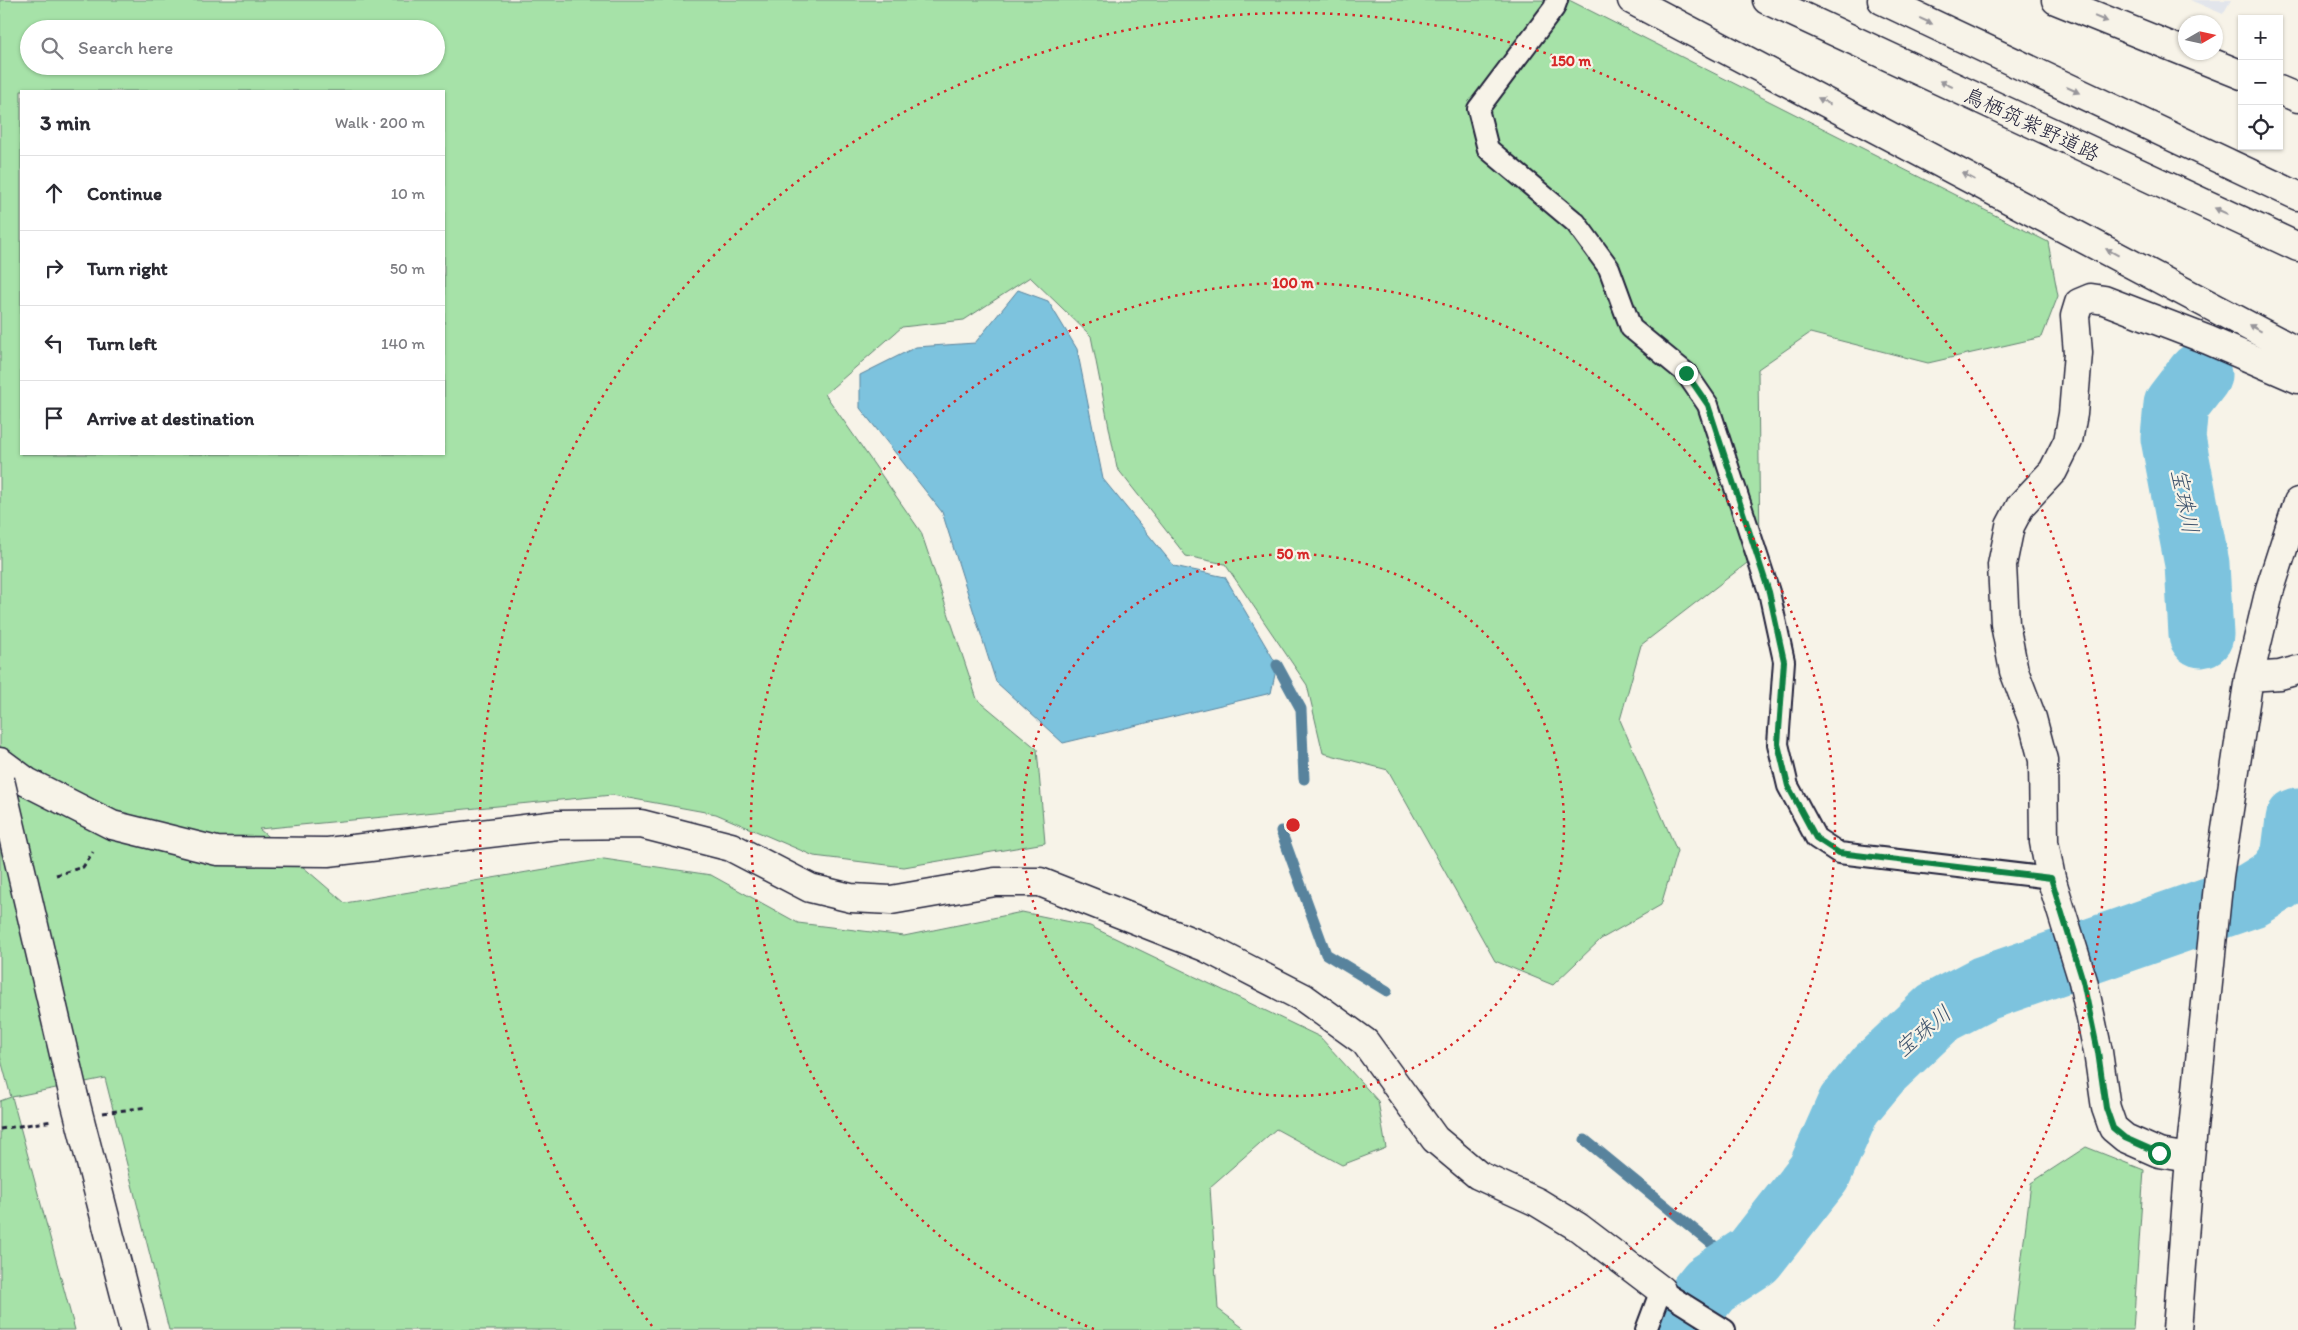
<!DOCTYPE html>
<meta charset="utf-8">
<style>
body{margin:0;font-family:Itim,"Klee One",sans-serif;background:#f7f7f7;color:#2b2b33}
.controls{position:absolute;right:15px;top:15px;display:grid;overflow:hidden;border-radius:0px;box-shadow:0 1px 4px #0004}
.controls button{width:45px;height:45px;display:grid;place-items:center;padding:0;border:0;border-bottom:1px solid #e1e1e2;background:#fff;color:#2b2b33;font:25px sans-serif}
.compass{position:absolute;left:2178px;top:15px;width:45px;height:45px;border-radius:50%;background:#fff;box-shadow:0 1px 4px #0004;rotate:81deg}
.stop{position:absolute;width:15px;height:15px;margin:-11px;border:4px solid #0b8043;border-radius:50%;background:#fff}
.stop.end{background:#0b8043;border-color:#fff;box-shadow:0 1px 5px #0008}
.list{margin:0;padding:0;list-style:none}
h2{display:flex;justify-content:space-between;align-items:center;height:65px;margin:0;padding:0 20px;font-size:21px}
h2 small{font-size:16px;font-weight:400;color:#7c7c81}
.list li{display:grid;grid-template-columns:32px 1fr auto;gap:15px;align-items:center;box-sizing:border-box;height:75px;padding:0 20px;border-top:1px solid #e1e1e2}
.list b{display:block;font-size:19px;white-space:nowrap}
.list em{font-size:16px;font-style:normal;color:#7c7c81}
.icon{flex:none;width:28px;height:28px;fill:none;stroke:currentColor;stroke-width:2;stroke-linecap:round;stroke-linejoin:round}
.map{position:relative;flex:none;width:2298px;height:1330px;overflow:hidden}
.search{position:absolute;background:#fff;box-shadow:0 1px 4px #0004;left:20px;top:20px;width:425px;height:55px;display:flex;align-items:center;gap:12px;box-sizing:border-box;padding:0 18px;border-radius:28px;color:#7c7c81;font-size:19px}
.panel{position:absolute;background:#fff;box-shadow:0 1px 4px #0004;left:20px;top:90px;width:425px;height:365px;border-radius:0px}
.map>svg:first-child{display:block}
.built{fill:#e2e5eb}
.green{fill:#a6e2a8;stroke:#648272;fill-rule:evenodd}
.water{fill:#7dc3de;stroke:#59839d}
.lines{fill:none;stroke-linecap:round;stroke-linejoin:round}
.stream{stroke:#59839d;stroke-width:11}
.river{stroke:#7dc3de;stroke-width:65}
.lane-casing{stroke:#22223b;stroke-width:24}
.street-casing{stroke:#22223b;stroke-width:31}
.primary-casing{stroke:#22223b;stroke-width:31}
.path{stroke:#22223b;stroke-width:3;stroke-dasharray:5 4;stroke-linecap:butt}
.lane{stroke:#f7f3e8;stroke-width:20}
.street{stroke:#f7f3e8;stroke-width:28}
.primary{stroke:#f7f3e8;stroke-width:28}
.primary-bridge-casing{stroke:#22223b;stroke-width:31;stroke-linecap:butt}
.path-bridge{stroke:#22223b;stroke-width:3;stroke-dasharray:5 4;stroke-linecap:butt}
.primary-bridge{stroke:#f7f3e8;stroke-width:28}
.oneway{fill:#97959a}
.route{stroke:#0b8043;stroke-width:6}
.ring{fill:none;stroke:#d62828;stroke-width:2.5;stroke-dasharray:2.5 5}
.labels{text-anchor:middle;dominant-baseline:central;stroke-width:4.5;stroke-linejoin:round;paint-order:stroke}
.street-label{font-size:21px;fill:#22223b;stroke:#f7f3e8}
.water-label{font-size:22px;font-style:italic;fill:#3d526c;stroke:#f7f3e8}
.centre{fill:#d62828;stroke:#f7f3e8;stroke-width:2.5}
.ring-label{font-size:15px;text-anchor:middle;font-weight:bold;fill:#d62828;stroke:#f7f3e8;stroke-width:4.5;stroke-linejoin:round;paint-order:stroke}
</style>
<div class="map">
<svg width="2298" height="1330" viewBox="0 0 2298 1330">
<rect width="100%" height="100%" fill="#f7f3e8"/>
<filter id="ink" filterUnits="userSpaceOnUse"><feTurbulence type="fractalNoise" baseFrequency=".02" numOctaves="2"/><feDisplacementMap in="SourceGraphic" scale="10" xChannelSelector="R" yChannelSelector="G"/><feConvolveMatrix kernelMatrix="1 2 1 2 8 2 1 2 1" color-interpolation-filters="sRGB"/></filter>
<g filter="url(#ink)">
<!-- built -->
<path class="built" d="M2190,0H2231L2223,14Z"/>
<!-- green -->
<path class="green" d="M0,0H1569L2048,242L2058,296L2042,337L1928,363L1810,333L1758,369L1760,553L1641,645L1620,720L1677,851L1661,905L1601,939L1553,985L1495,961L1388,770L1323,753L1307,685L1225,564L1186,556L1117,468L1091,336L1030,277L964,320L902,327L825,394L921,532L977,699L1037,749L1045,843L904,867L814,856L716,814L612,795L259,829L345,903L604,859L711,875L798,923L904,936L1022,912L1090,926L1320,1037L1378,1101L1386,1148L1342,1165L1276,1129L1210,1187L1218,1309L1246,1330H169L105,1078L12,1097L75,1330H0V1101L11,1097L0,1056ZM29,29H436V66H29ZM21,91H444V454H21Z
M2086,1147L2144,1170L2133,1330H2013L2031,1183Z"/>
<!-- water -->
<path class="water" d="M1018,290L1048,301L1077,349L1103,479L1174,566L1225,577L1277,665L1271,693L1063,743L996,682L942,512L860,408V375L916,347L975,343Z"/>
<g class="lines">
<!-- stream -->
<path class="stream" d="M1277,665L1301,709L1304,779
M1281,831L1326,954L1387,991
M1585,1140L1718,1249L1710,1285"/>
<!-- river -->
<path class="river" d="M2199,375L2176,405L2173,438L2197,564L2201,635
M1678,1330L1681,1321L1710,1285L1754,1256L1819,1173L1849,1105L1879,1069L1939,1012L1985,988L2252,895L2278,879L2293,859L2298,820"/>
<defs>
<path id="lane" d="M1557,0L1554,8L1478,109L1488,149L1576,223L1609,268L1631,328L1686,373L1708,405L1769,592L1784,661L1778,744L1788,786L1816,838L1839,853L2051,878
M1646,1330L1661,1290L1725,1330"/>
<path id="street" d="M2249,677L2280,675L2298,670
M0,762L27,782L112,825L217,851L328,852L557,825L641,824L731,847L810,888L851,898L891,900L995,882H1040L1205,947L1304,998L1365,1042L1435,1139L1478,1175L1537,1202L1578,1227L1661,1290
M2190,1158L2159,1153L2125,1138L2113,1128L2106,1108L2098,1052L2083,981L2051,878L2044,842L2043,760L2032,718L2014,671L2005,624L2002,565L2010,526L2021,505L2053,471L2068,441L2073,414L2078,353L2075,316L2079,303L2091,298L2104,300L2208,340L2298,379
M2177,1330L2190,1158L2219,876L2249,677L2270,589L2298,502"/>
<path id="primary" d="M1632,0L2298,352
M1767,0L2298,247
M1882,0L2298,196
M2056,0L2242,75
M2279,90L2298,98
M74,1097L134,1330"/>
</defs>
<!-- lane casing -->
<use href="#lane" class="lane-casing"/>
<!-- street casing -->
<use href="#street" class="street-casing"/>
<!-- primary casing -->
<use href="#primary" class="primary-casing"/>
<!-- path -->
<path class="path" d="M56,875L83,867L93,852"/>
<!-- lane -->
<use href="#lane" class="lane"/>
<!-- street -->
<use href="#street" class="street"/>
<!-- primary -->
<use href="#primary" class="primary"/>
<defs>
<path id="primary-bridge" d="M0,780L74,1097"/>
</defs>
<!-- primary-bridge casing -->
<use href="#primary-bridge" class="primary-bridge-casing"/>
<!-- path-bridge -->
<path class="path-bridge" d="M103,1113L147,1107
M0,1129L52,1121"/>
<!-- primary-bridge -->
<use href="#primary-bridge" class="primary-bridge"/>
</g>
<!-- one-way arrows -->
<defs><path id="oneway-solid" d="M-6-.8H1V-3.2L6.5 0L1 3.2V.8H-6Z" transform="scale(1.25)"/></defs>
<g class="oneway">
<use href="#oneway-solid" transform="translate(2101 19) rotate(22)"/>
<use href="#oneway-solid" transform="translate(1926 21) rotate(25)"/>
<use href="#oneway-solid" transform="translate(1946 84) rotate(-155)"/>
<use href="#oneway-solid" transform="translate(2073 90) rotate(25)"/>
<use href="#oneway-solid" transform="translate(1824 101) rotate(-152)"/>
<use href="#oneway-solid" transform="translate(1968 176) rotate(-152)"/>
<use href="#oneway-solid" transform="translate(2221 211) rotate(-155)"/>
<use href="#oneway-solid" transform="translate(2112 252) rotate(-152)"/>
<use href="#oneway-solid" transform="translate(2255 328) rotate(-152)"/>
</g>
</g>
<g class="lines" filter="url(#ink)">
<!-- route -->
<path class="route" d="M1686,373L1708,405L1769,592L1784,661L1778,744L1788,786L1816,838L1839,853L2051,878L2083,981L2098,1052L2106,1108L2113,1128L2125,1138L2159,1153"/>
</g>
<!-- distance rings -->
<g class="ring">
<circle cx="1293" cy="825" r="271"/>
<path d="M1094 1329A542 542 0 1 1 1492 1329"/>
<path d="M652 1326A813 813 0 1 1 1934 1326"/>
</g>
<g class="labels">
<!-- street labels -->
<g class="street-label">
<text transform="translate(2032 124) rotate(25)">鳥栖筑紫野道路</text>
</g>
<!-- water labels -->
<g class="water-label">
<text transform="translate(2185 501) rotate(79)">宝珠川</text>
<text transform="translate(1923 1031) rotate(-40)">宝珠川</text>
</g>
</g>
<circle cx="1293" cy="825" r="8" class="centre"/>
<g class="ring-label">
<text x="1571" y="66">150 m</text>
<text x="1293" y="288">100 m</text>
<text x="1293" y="559">50 m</text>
</g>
</svg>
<div class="controls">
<button>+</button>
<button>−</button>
<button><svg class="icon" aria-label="locate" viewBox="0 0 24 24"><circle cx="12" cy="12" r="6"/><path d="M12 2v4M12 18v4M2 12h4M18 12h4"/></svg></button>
</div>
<svg class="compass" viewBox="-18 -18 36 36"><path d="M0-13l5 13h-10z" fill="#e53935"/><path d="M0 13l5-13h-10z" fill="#7c7c81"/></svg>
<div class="stop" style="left:2159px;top:1153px"></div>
<div class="stop end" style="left:1686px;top:373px"></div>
<div class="search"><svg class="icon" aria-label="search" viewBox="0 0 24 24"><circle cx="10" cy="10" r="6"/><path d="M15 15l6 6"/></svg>Search here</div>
<section class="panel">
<h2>3 min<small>Walk · 200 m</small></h2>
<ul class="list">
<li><svg class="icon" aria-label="ahead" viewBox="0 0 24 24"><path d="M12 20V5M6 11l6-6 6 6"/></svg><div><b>Continue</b></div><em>10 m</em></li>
<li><svg class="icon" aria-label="right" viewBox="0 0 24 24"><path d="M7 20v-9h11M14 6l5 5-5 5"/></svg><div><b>Turn right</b></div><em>50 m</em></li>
<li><svg class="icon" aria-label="left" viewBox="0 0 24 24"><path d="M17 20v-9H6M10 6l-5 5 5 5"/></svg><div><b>Turn left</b></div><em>140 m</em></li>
<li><svg class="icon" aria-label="arrive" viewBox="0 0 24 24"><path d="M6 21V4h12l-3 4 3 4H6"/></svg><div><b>Arrive at destination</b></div></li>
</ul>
</section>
</div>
